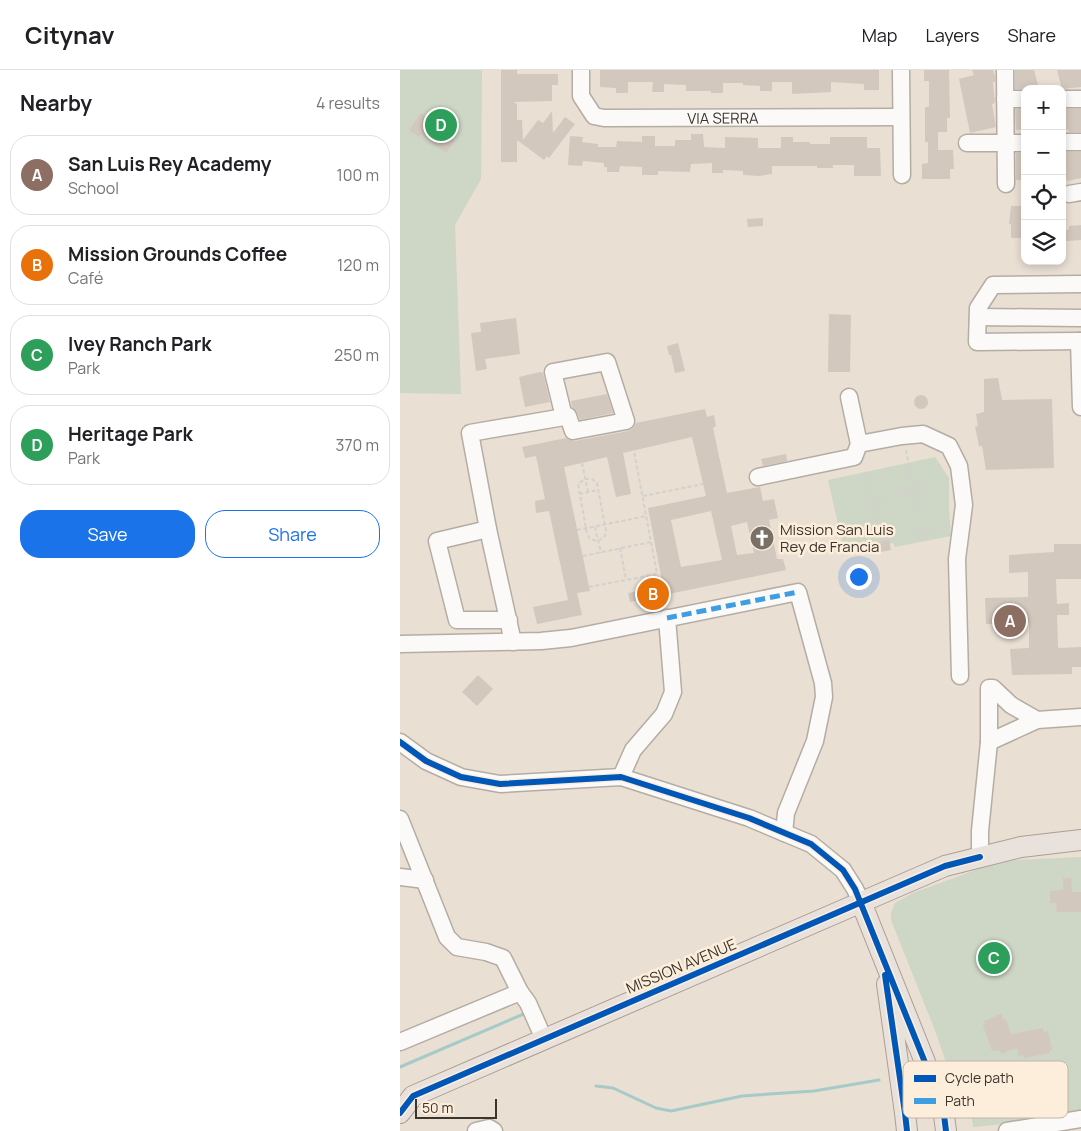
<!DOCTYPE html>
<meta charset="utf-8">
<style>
body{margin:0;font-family:Manrope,sans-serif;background:#f2f2f2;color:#202124}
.controls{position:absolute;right:15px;top:15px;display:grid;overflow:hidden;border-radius:10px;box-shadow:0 2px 8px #0003}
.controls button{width:45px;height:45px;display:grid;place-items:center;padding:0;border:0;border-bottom:1px solid #e0e0e0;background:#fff;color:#202124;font:25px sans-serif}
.scale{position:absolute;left:15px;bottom:12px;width:82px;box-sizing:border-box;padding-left:5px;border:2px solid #3c352c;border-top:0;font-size:14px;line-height:18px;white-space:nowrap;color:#3c352c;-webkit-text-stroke:4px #fdeedc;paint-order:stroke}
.you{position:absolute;left:458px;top:506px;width:18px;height:18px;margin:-12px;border:4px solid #fff;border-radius:50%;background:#1a73e8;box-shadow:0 0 0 8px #1a73e833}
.badge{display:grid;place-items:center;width:32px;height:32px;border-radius:50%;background:#1a73e8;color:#fff;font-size:16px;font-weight:700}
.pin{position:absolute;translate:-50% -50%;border:2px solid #fff;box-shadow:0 1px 5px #0006}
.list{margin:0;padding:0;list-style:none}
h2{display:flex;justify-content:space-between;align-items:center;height:65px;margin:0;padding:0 20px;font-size:21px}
h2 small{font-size:16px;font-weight:400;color:#757577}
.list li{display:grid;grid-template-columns:32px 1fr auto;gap:15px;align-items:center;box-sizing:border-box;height:80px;margin:0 10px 10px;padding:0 10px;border:1px solid #e0e0e0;border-radius:20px}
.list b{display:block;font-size:19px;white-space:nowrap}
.list p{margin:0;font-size:16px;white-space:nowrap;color:#757577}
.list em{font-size:16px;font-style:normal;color:#757577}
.actions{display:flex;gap:10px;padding:15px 20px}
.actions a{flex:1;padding:11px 0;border:1px solid #1a73e8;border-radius:20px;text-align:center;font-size:18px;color:#1a73e8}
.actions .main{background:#1a73e8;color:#fff}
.icon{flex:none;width:28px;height:28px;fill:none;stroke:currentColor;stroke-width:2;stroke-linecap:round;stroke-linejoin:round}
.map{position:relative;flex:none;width:681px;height:1061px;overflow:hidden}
header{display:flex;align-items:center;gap:30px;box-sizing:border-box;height:70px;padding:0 25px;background:#fff;border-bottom:1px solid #e0e0e0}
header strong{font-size:24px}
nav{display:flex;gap:28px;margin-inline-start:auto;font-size:18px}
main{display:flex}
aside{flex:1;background:#fff}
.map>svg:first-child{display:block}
.green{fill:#ced6c5}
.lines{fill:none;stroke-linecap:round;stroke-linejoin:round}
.stream{stroke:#a6cac8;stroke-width:3}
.building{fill:#d3c8bd;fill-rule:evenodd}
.minor-casing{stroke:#b4ada4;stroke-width:19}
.major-casing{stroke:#ad9e92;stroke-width:22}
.path{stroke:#d3d1cd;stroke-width:2;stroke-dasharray:4 2.5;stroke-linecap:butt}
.minor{stroke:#fcfaf8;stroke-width:16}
.major{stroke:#e9e2dc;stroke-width:20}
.quiet{stroke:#3f9de1;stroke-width:5;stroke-dasharray:10 5;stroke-linecap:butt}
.cycleway-casing{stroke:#fdeedc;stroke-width:9}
.cycleway{stroke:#0057b8;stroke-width:6}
.labels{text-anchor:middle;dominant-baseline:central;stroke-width:5;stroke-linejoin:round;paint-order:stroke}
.street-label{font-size:15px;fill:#3c352c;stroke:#fdeedc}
.poi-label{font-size:15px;fill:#3c352c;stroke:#fdeedc;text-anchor:start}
.key{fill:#fdeedc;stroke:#c3b6a7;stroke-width:1}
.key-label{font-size:14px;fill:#3c352c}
</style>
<header>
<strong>Citynav</strong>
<nav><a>Map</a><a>Layers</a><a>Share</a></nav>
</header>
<main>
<aside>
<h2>Nearby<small>4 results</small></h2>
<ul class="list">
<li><span class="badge" style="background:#8d6e63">A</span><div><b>San Luis Rey Academy</b><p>School</p></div><em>100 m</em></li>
<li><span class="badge" style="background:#e8710a">B</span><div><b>Mission Grounds Coffee</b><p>Café</p></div><em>120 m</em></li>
<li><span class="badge" style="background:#2e9e5b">C</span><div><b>Ivey Ranch Park</b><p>Park</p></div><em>250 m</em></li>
<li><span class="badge" style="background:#2e9e5b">D</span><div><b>Heritage Park</b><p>Park</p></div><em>370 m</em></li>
</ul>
<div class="actions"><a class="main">Save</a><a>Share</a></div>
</aside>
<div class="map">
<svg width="681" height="1061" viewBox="0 0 681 1061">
<rect width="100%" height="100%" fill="#e9dfd3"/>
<!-- green -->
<path class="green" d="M0,0H80L82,1L81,109L55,155L61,324L0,323Z
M535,387L549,408V437L551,466L495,477L493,473L479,475V479L445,485L428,410Z
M681,787V1040L627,1052L573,1057L565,996L545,1003L546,992L534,958L491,850V843L495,833L513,823L584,797L614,790Z"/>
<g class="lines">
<!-- stream -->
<path class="stream" d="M0,997L126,943
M196,1016L213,1018L256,1038L271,1041L342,1026L414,1021L479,1010"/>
</g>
<!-- building -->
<path class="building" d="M101,0H117V4H158V15H152V31L114,32L117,34V50H122L123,70L138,50L143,53L152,41L153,63L165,47L175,54L149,88L147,86L144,90L117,70V92H101Z
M200,0H479V20H464V14L431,12V22L392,24V12H372V21H360V16L343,15V13H323V23H311V21H286V15L264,14V22H252L253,12H228V23H216V18L200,17Z
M524,0H549L550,48H547V62H538V80H553L554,99H550V109H522V94L528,93V72H525V37H529V11H524Z
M572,0H593L595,6V12H593L595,33L592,34L596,57L570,63L559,9L574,5Z
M615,0H634L639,19H615Z
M657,0H681V17L662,19Z
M615,39H625V59L616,60Z
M662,39H681V62H669L668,59L662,61Z
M21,43L55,70L46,83L21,64L19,67L9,60Z
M291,64H303L304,77L325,78V67L358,68V78H381V67H393V72H410V74H430V67H467V78H480L481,106H454V95H433V98H417V96H372V104L359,106L343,105V101L323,100V103H312V93L291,94L290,102L258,101V105H242V97L220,96L219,102H207V97H204V93L183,91L182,96L168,95L170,66L183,67L182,72L198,74V77H216L217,71L242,72V66H255V76H275V70H291Z
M662,82H681V108L667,111L666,107L662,108Z
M616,83H625V110H616Z
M611,136H625V168H611V154H609Z
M363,148V156L348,157L347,149Z
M681,155V170L666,171L665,161L669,159V156Z
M429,244L451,245L450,302H428Z
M116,248L120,284L85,289L87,299L76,301L71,263L81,262L80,253Z
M278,273L285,301L275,303L271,285H269L267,276Z
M140,302L143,303L150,332L125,337L119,307Z
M598,308L602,330L652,329L654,398L586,400L582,376H579L575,357L578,356L576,344L584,342V309Z
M207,324L213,343L180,350L177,342L172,337L171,331Z
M514 332a7 7 0 1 1 14 0a7 7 0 1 1-14 0Z
M305,339L307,347L314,345L316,356L313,358L327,423L360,417L363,431L374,429L378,448L369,450L377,489H383L386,500L230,532L228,523L263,516L248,438L306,426L292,367L223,383L231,424L216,427L207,387L164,397L190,521L177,523L182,545L137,554L133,537L168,530L149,441L136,443L135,431L145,429L136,386L125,388L122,377L166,368L170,370L175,371L228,361L233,358L236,353ZM311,441L322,490L281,497L271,450ZM347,452L354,483L337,485L331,456Z
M386,384L387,391L363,396L361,389Z
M489,470L491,480L475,483L473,473Z
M654,474H681V509H656L657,534L669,533V545H657L658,578L681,577V597H672V604L612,605L610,579L629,578V553L586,554L585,528L628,527V502L609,503V485L654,482Z
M78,605L93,619L77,636L62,622Z
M663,808H671L672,822H681V842H657L656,833H650V821L663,820Z
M601,944L604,950L606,949L611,964L643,958L644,962L648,961L652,980H649L650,983L624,988L623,985L619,986L617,978L601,984L600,980L592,981L583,955L585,954L584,951Z"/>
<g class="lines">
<defs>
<g id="minor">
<path id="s1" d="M181,0V26L194,46L204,48L501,47"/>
<path d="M501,0L502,105"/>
<path d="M605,0L606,114"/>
<path d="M605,29H625"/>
<path d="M662,29H681"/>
<path d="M662,72H681"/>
<path d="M567,73H625"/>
<path d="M669,124L681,122"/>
<path d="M681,214L593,215L578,238L577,272L681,271"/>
<path d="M578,247L681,248"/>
<path d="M679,271L681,337"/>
<path d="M449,327L459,374"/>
<path d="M358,407L454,387L459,374L502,366L523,364L549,376L559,396L564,435L557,489L560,606"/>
<path d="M88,459L70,363L164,347L153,302L207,292L226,351L173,361L168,346L164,347"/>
<path d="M109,550H57L37,471L88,459L113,572"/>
<path d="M0,574L141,571L171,568L398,522L423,613L424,627L415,671L386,743L384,763"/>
<path d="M0,672L26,691L61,707L100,714L221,707L349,748L411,774L443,800L455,819L461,832"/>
<path d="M589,672V618H593L611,635L637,650"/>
<path d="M221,707L233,680L264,644L273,622L267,548"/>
<path d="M0,749L47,867L57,877L86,882L103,888L120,922"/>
<path d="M580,787V761L589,672L637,650L681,647"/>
<path d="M0,807L25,810"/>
<path d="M0,972L120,922L128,933L144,969"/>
<path d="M76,1061L89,1058L94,1061"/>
<path d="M607,1061L681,1049"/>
</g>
<path id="major" d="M461,832L543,1037L546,1061
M487,914L505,1043L507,1061
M0,1043L13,1026L545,796L621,777L681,770"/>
</defs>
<!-- minor casing -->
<use href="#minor" class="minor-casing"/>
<!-- major casing -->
<use href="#major" class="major-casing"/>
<!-- path -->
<path class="path" d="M506,380L512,414
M182,393L188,422
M465,402L482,474
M185,409H192L197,413L206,461L205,466L198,471L190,469L187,464L178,414Z
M508 421a6 6 0 1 1 12 0a6 6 0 1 1-12 0Z
M179,424L198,420
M243,426L303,414
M516,427L525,471
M472,431L508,423
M195,457L201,483
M177,460L246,446
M481,470L548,457
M220,478L226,510
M183,486L251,472
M189,517L257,504L234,381"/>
<!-- minor -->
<use href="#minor" class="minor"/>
<!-- major -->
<use href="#major" class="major"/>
<!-- quiet -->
<path class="quiet" d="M267,548L398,522"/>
<defs>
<path id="cycleway" d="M0,672L26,691L61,707L100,714L221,707L349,748L411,774L443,800L455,819L543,1037L546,1061
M485,905L505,1043L507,1061
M0,1043L13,1026L545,796L580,787"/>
</defs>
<!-- cycleway casing -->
<use href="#cycleway" class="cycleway-casing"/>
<!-- cycleway -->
<use href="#cycleway" class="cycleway"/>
</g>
<!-- icons -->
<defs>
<symbol id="church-disc" viewBox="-11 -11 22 22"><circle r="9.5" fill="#797066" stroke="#fdeedc"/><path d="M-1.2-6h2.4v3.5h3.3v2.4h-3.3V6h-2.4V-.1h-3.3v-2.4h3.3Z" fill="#fff"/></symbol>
</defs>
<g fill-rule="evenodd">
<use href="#church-disc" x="348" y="454" width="28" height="28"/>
</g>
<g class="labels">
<!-- street labels -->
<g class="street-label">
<text stroke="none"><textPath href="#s1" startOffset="179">VIA SERRA</textPath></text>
<text transform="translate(281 896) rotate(-23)">MISSION AVENUE</text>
</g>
<!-- poi labels -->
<g class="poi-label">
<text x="380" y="459">Mission San Luis<tspan x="380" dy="17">Rey de Francia</tspan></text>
</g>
</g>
<!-- legend -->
<rect x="503" y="991" width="165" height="57" rx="8" class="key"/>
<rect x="514" y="1005" width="22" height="7" fill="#0057b8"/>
<rect x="514" y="1028" width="22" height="6" fill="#3f9de1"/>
<g class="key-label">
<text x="545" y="1013">Cycle path</text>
<text x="545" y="1036">Path</text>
</g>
</svg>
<div class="controls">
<button>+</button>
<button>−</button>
<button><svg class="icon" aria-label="locate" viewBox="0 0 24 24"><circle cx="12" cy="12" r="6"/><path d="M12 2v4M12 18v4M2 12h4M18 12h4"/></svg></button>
<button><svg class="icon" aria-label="layers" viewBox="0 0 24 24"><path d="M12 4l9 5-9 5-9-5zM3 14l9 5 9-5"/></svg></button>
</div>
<div class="scale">50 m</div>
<div class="you"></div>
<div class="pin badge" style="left:610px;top:551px;background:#8d6e63">A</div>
<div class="pin badge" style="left:253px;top:524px;background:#e8710a">B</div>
<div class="pin badge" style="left:594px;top:888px;background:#2e9e5b">C</div>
<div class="pin badge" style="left:41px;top:55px;background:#2e9e5b">D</div>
</div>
</main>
